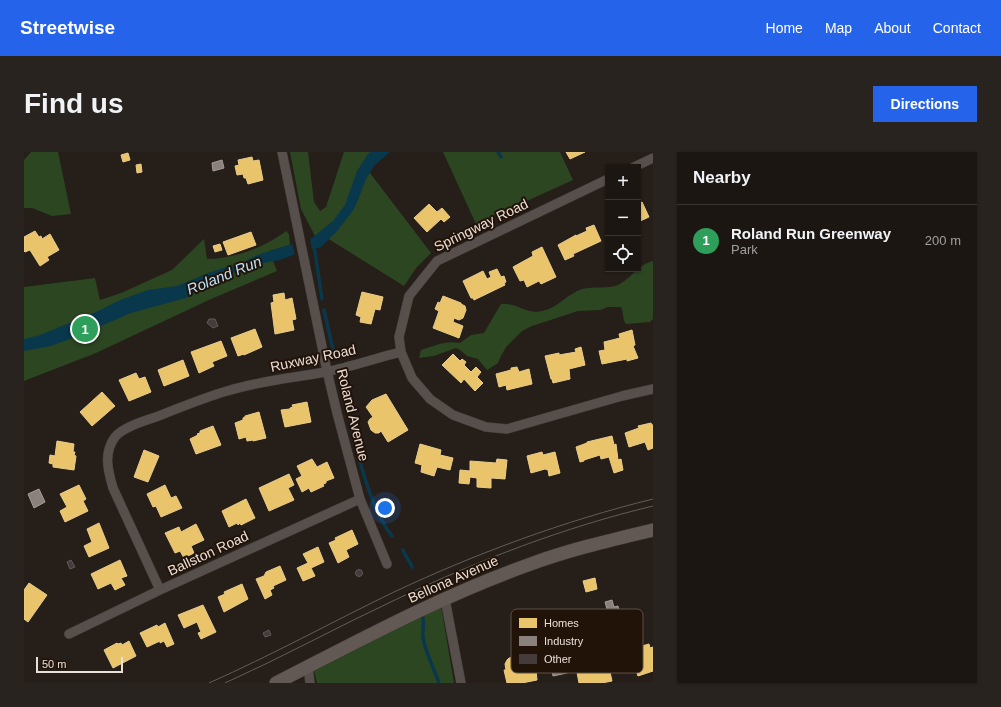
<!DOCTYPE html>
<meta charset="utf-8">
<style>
body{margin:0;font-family:Helvetica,sans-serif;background:#292320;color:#f1f3f6}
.controls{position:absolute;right:12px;top:12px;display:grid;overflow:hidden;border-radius:0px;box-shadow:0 1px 3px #0004}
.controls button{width:36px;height:36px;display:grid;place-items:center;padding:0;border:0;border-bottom:1px solid #3a3532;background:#1c1612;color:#f1f3f6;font:20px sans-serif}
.scale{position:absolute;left:12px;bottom:10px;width:87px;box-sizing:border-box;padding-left:4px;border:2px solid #eadfd8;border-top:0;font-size:11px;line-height:14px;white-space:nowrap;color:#eadfd8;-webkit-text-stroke:3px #221309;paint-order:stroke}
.you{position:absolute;left:361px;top:356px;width:14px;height:14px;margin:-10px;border:3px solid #fff;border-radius:50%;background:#1a73e8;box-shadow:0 0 0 6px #1a73e833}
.badge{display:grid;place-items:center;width:26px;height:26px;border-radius:50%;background:#2563eb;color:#fff;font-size:13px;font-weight:700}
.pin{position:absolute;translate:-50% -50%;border:2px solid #fff;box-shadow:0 1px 4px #0006}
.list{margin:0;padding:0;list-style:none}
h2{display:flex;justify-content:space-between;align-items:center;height:52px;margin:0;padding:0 16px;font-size:17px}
h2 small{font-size:13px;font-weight:400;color:#a09f9f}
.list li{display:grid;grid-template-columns:26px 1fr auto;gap:12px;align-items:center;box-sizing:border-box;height:72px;padding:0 16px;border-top:1px solid #3a3532}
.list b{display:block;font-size:15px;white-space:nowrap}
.list p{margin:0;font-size:13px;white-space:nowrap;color:#a09f9f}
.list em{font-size:13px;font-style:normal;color:#a09f9f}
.icon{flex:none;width:22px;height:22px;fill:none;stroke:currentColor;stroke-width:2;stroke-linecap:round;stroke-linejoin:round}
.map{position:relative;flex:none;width:629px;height:531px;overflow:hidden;border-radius:0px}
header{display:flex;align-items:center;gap:24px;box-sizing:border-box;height:56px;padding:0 20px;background:#2563eb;color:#fff}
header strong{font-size:19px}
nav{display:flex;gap:22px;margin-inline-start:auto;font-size:14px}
.intro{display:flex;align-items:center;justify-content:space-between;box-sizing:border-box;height:96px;padding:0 24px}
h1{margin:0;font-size:28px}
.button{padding:10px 18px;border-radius:0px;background:#2563eb;color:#fff;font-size:14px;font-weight:700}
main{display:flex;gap:24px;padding:0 24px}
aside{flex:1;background:#1c1612;border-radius:0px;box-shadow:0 1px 3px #0004}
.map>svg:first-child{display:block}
.green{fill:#2c4622}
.water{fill:#09384c}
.pier{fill:#261e18}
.homes{fill:#e9c46a;stroke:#e9cc8b}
.industry{fill:#8a817c;stroke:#a79d98}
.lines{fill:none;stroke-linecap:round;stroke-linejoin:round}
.stream{stroke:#09384c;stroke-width:3.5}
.building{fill:#443c3b;stroke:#615958}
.street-casing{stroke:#433b37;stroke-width:10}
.secondary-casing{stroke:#433b37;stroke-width:14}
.street{stroke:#564f4b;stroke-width:9}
.secondary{stroke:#625955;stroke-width:13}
.tram{stroke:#625c58;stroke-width:1}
.labels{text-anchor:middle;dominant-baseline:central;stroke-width:4;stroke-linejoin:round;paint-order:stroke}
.street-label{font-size:14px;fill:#eadfd8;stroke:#221309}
.water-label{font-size:15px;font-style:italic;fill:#b8e2fa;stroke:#221309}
.key{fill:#221309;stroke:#5e5047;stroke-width:1}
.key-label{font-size:11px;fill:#eadfd8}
</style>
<header>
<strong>Streetwise</strong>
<nav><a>Home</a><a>Map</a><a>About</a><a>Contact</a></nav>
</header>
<div class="intro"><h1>Find us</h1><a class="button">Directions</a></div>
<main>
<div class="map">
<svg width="629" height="531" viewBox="0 0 629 531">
<rect width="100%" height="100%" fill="#261e18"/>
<!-- green -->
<path class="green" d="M7,0H34L47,62L28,64L8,56H0V8Z
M266,0H284L290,50L296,59L302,55L320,0H347L344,3L343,17L407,101L392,116L380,134L295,81L291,84L277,57Z
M419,0H536L549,28L452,72Z
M262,79L265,82L266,93L245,99L253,119L187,147L72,201L0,229V135L71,126L76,148L97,141L148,118L180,87L183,107C209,107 242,95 262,79Z
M629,109V167L626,170L602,172C598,167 600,161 597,155H584L576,158L554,159L508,174L498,179L482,195L477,204L474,211L463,218L454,207L443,204L436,198L432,196L410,204L395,206L397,198C409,194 423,188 436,191L447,183L460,181L477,152C491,150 503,163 518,159C534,156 543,142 558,137C569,134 584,137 594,133C608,126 613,113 629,109Z
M417,454L430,531H293L290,519Z"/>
<!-- water -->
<path class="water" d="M347,0H366L350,14L342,27L332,53L328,60L313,79L297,95L272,102L256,108L234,112L222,119L212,120L200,125L162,146L107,161L54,184L27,194L0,199V187L16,183L70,161L96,148L124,138L153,134L184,121L221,109L236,102L288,86L309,69L321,53L333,19L344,2Z"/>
<!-- pier -->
<path class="pier" d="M286,86L288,99L271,104L268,90Z"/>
<!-- homes -->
<path class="homes" d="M542,0H561L546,7Z
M104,1L106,8L99,10L97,3Z
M228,5L229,9L235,8L239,28L224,32L222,26H220L219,22L213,23L211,14L215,13L214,8Z
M117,12L118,20L113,21L112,13Z
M618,50L625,65L614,70V52Z
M405,52L413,60L418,56L426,65L420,70L417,67L403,80L390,66Z
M570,73L577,89L549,102L550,104L541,108L534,93L552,83V84L563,79L562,76Z
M11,79L15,85L17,84L18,87L26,82L35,98L23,105L25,108L16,114L6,98L1,100L0,99V85Z
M227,80L232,93L204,103L199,90Z
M196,92L198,98L191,100L189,94Z
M518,95L532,125L517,132L515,129L503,135L500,128L496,129L489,115L509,104L508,100Z
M473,117L477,125L480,124L482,130L480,131L481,133L450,148L449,146H447L439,129L459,119L463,127L467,125L465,120Z
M338,140L359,145L356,158L351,157L347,172L336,170L337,165L332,163Z
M260,141L261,148L268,146L272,167L268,168L270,178L251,182L247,151L250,150L249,143Z
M419,144L437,151V152L441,154L442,158L439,166L435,168L430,166L429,170L439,174L435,186L409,176L415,159L411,157L414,150L416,151Z
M231,177L238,195L220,203V202L214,204L207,186Z
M608,178L611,193L609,194L614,206L603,209V207L578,212L575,199L581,198L580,190L596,186L595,182Z
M197,189L203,204L188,210L190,214L175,221L167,200Z
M557,195L561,213L545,217L546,227L529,231L528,227H527L521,204L535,201V203L552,200L551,197Z
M429,202L436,209L438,207L442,210L440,213L447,220L452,215L457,220L453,225L459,231L451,239L440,227L437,231L418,213Z
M159,208L165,224L140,234L134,218Z
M493,215L495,220L505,217L508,232L483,238L482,233L475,235L472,222L487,218V216Z
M112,221L115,227L121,225L127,240L105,249L95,228Z
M78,240L91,254L68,274L56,260Z
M362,242L384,278L364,290L357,279L355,281H351L347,278L344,270L346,267L349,265L342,255L348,248Z
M283,250L287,270L261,275L257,258L266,257V256L269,255L268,253Z
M235,260L242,286L229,289V288L223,289L222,285L215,287L211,271L219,268V266L221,265V264Z
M627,271L628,273H629V296L624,298L621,290L605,295L601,281L615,276L614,274Z
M189,274L197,293L172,302L166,287L174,283L173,282L176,281V279Z
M588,284L590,293L592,292L594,308L597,307L599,318L590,321L585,305L577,307L576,303L560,308V309L556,310L552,295L563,291V290Z
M33,289L50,292L49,300H51L50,303L52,304L50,318L29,315V312L25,311L26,303L31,304Z
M396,292L417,298L416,303L429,306L426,318L413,315L410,324L397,320L398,313L391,311Z
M120,298L135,304L124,330L110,325Z
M518,300L519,303L531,300L536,321L525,324L524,318L521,317L507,321L503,304Z
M288,307L293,315L303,310L310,326L302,329V331L299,332L300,334L287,340L285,336L278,340L272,327L278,324L273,314Z
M473,307L483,308L481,327L467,326V336L453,335V326L446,325L445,332L435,331L436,318L446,319V309L472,311Z
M265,322L270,333L264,336L270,348L245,359L235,336Z
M55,333L62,347L59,349L64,359L41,370L36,359L43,355L36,342Z
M141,333L147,346L152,344L158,356L137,365L132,354L129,355L123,342Z
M222,347L231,366L217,373L216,371L214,373L213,371L205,375L198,359Z
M75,371L85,396L65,405L60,394L68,390L63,377Z
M172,372L180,388L167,394L170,401L160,406L156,399L151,401L141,381L155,375L157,380Z
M328,378L334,392L322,398L325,405L314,411L305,391L312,388L311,386Z
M294,395L300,410L287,416L291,424L279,429L273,416L284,411L279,402Z
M96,408L103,424L97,426L101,433L91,438L87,431L74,437L67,422Z
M256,414L262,428L249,434L250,436L246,438L248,443L241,447L232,427L240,424L242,420Z
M571,426L573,437L562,440L559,429Z
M5,431L23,443L4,470L0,467V438Z
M218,432L224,447L200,460L194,445L201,442L200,440Z
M179,453L192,480L177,487L174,481L177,480L173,470L160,476L154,463Z
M141,471L150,492L143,495L140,489L136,491V489L123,495L116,481L133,473L134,475Z
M105,489L112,504L89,516L80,498L93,491L94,492L97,491L98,493Z
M625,492L626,496L629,495V519L614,524L612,519L608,520L603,504L606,503L605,502L616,499L615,496L618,495V494Z
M507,500L510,517L512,518L513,528L498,531H483L480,518H482L481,512L483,508L485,506L490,505V503Z
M575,509L578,522L586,520L588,529L578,531H555L552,515Z"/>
<!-- industry -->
<path class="industry" d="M198,8L200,16L189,19L188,11Z
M15,337L21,350L10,356L4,342Z
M588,448L590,455L594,454L600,483L591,485L581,450Z
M535,508L536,510L541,509L543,521L529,524L526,510Z"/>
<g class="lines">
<!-- stream -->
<path class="stream" d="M474,0L477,5
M290,93L298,147
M300,158L310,202
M315,228L323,257
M326,271C335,306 346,356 368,384
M379,398C381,405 386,408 388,415
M398,462C401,472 398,476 399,485C401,500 410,516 415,531"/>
</g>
<!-- building -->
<path class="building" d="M185,167H191L194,174L189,176L183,171Z
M47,408L51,415L46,417L43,410Z
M331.5 421a3.5 3.5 0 1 1 7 0a3.5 3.5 0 1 1-7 0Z
M245,478L247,483L241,485L239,481Z"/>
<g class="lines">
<defs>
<path id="street" d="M258,0L303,219L313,261L336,347L363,412
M610,15L629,6
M584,27L413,109L385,144L375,185L377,200L388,226L406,247L429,263L462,275L483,277L598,244L629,237
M136,438L89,336C84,319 79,301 91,285C99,275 120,269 132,265C155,256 179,246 203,239C235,229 269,226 301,220C327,215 352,206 377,200
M421,447L437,531
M45,482L136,438L336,347
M284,515L286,531"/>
<path id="secondary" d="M252,531C334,489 417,444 504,413C544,398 587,388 629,378"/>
</defs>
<!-- street casing -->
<use href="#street" class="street-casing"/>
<!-- secondary casing -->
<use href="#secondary" class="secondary-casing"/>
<!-- street -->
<use href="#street" class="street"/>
<!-- secondary -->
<use href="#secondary" class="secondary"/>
<!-- tram -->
<path class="tram" d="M185,531C248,503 308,470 370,440C453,401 540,369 629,347
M201,531C259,505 315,474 373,447C455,408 541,375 629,354"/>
</g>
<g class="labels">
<!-- street labels -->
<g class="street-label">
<text transform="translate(457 73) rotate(-26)">Springway Road</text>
<text transform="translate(289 206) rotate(-12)">Ruxway Road</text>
<text transform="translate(329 263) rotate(76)">Roland Avenue</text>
<text transform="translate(184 401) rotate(-25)">Ballston Road</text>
<text transform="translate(429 427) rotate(-24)">Bellona Avenue</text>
</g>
<!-- water labels -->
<g class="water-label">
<text transform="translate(200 123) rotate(-22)">Roland Run</text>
</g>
</g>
<!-- legend -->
<rect x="487" y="457" width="132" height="64" rx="6" class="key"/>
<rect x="495" y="466" width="18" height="10" fill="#e9c46a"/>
<rect x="495" y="484" width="18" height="10" fill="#8a817c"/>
<rect x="495" y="502" width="18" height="10" fill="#443c3b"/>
<g class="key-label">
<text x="520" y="475">Homes</text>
<text x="520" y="493">Industry</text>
<text x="520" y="511">Other</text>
</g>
</svg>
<div class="controls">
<button>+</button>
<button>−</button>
<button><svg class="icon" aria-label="locate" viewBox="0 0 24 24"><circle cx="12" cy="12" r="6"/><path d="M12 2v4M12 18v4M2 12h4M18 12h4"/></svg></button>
</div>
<div class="scale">50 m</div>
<div class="you"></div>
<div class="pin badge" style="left:61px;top:177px;background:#2e9e5b">1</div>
</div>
<aside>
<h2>Nearby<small></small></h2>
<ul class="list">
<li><span class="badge" style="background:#2e9e5b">1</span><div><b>Roland Run Greenway</b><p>Park</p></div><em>200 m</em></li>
</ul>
</aside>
</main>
